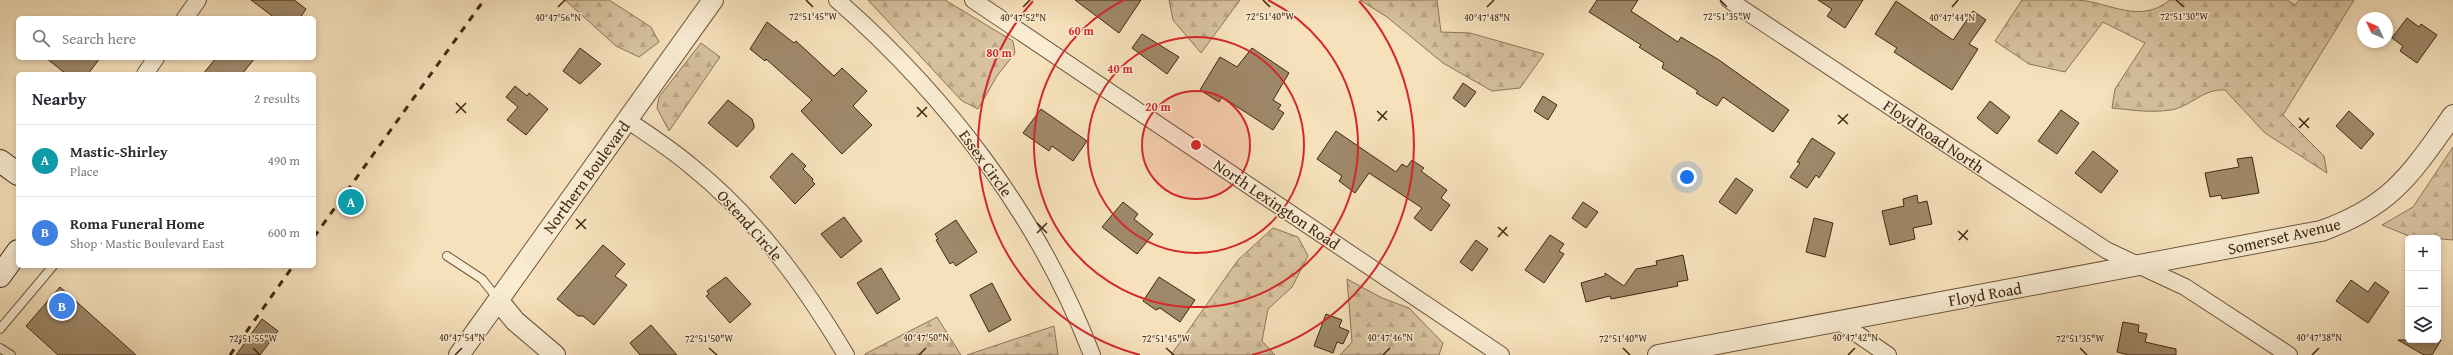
<!DOCTYPE html>
<meta charset="utf-8">
<style>
body{margin:0;font-family:"Gentium Book Plus",serif;background:#f2f2f3;color:#2b2b33}
.controls{position:absolute;right:12px;bottom:12px;display:grid;overflow:hidden;border-radius:6px;box-shadow:0 2px 6px #0003}
.controls button{width:36px;height:36px;display:grid;place-items:center;padding:0;border:0;border-bottom:1px solid #e1e1e2;background:#fff;color:#2b2b33;font:20px sans-serif}
.compass{position:absolute;left:2357px;top:12px;width:36px;height:36px;border-radius:50%;background:#fff;box-shadow:0 2px 6px #0003;rotate:314deg}
.you{position:absolute;left:1687px;top:177px;width:14px;height:14px;margin:-10px;border:3px solid #fff;border-radius:50%;background:#1a73e8;box-shadow:0 0 0 6px #1a73e833}
.badge{display:grid;place-items:center;width:26px;height:26px;border-radius:50%;background:#0b8043;color:#fff;font-size:13px;font-weight:700}
.pin{position:absolute;translate:-50% -50%;border:2px solid #fff;box-shadow:0 1px 4px #0006}
.list{margin:0;padding:0;list-style:none}
h2{display:flex;justify-content:space-between;align-items:center;height:52px;margin:0;padding:0 16px;font-size:17px}
h2 small{font-size:13px;font-weight:400;color:#7c7c81}
.list li{display:grid;grid-template-columns:26px 1fr auto;gap:12px;align-items:center;box-sizing:border-box;height:72px;padding:0 16px;border-top:1px solid #e1e1e2}
.list b{display:block;font-size:15px;white-space:nowrap}
.list p{margin:0;font-size:13px;white-space:nowrap;color:#7c7c81}
.list em{font-size:13px;font-style:normal;color:#7c7c81}
.icon{flex:none;width:22px;height:22px;fill:none;stroke:currentColor;stroke-width:2;stroke-linecap:round;stroke-linejoin:round}
.map{position:relative;flex:none;width:2453px;height:355px;overflow:hidden}
.search{position:absolute;background:#fff;box-shadow:0 2px 6px #0003;left:16px;top:16px;width:300px;height:44px;display:flex;align-items:center;gap:10px;box-sizing:border-box;padding:0 14px;border-radius:6px;color:#7c7c81;font-size:15px}
.panel{position:absolute;background:#fff;box-shadow:0 2px 6px #0003;left:16px;top:72px;width:300px;height:196px;border-radius:6px}
.map>svg:first-child{display:block}
.forest{fill:url(#forest-firs);stroke:#8c7458}
.building{fill:#9f886a;stroke:#402711}
.lines{fill:none;stroke-linecap:round;stroke-linejoin:round}
.service-casing{stroke:#6e563c;stroke-width:10}
.minor-casing{stroke:#6e563c;stroke-width:18}
.tertiary-casing{stroke:#6e563c;stroke-width:22}
.secondary-casing{stroke:#402711;stroke-width:24}
.service{stroke:#f9ecd3;stroke-width:8}
.minor{stroke:#f9ecd3;stroke-width:16}
.tertiary{stroke:#f9ecd3;stroke-width:20}
.secondary{stroke:#f9ecd3;stroke-width:22}
.rail{stroke:#402711;stroke-width:3;stroke-dasharray:7 7;stroke-linecap:butt}
.ticks{fill:none;stroke:#402711;stroke-width:1.5}
.ring{fill:none;stroke:#d62828;stroke-width:2}
.labels{text-anchor:middle;dominant-baseline:central;stroke-width:3;stroke-linejoin:round;paint-order:stroke}
.street-label{font-size:16px;fill:#402711;stroke:#f9ecd3}
.ticks-label{font-size:10px;text-anchor:middle;fill:#402711;stroke:#f9ecd3;stroke-width:3;stroke-linejoin:round;paint-order:stroke}
.centre{fill:#d62828;stroke:#f9ecd3;stroke-width:2}
.ring-label{font-size:12px;text-anchor:middle;font-weight:bold;fill:#d62828;stroke:#f9ecd3;stroke-width:3;stroke-linejoin:round;paint-order:stroke}
</style>
<div class="map">
<svg width="2453" height="355" viewBox="0 0 2453 355">
<defs>
<pattern id="forest-firs" width="22" height="20" patternUnits="userSpaceOnUse"><rect width="22" height="20" fill="#d7c19f"/><path d="M5 1l3.5 6h-7zM16 11l3.5 6h-7z" fill="#baa688"/></pattern>
</defs>
<rect width="100%" height="100%" fill="#f6e1bc"/>
<filter id="stains"><feTurbulence type="fractalNoise" baseFrequency=".005" numOctaves="4"/><feColorMatrix values="0 0 0 0 .2 0 0 0 0 .09 0 0 0 0 .02 0 0 0 .5 -.17"/></filter>
<radialGradient id="worn" r=".72"><stop offset=".6" stop-color="#630" stop-opacity="0"/><stop offset="1" stop-color="#630" stop-opacity=".3"/></radialGradient>
<!-- forest -->
<path class="forest" d="M565,0H609L651,27L659,42L639,57L616,46Z
M868,0H945L1013,41L1015,53L997,76L978,109L962,101Z
M1169,0H1240L1201,53L1173,20Z
M1360,0H1437L1441,32L1470,33L1544,54L1520,88L1492,91L1443,63L1387,17Z
M2022,0C2040,0 2059,0 2077,0C2110,2 2139,25 2170,0H2287L2295,5L2299,0H2354L2283,115L2324,156L2327,173L2265,133L2225,90C2204,88 2190,107 2171,110C2151,113 2131,110 2112,108L2115,89L2145,43L2103,22L2065,72L2029,64L1995,41Z
M701,43L720,57L669,131L657,108L659,97Z
M2453,147V240L2409,236L2382,225L2413,207Z
M1273,228L1298,237L1308,256L1292,287L1268,309L1262,341L1275,355H1171L1238,260Z
M1347,279L1382,298L1409,308L1443,343L1439,355H1340L1352,342Z
M937,317L961,355H865V354Z
M1054,326L1058,355H967Z"/>
<!-- building -->
<path class="building" d="M251,0H294L306,9L300,18H275Z
M1075,0H1141L1119,33Z
M1597,0H1638L1631,11L1678,42L1681,37L1719,60L1789,110L1773,132L1723,97L1717,106L1696,93L1698,91L1662,68L1664,63L1639,47L1641,45L1589,12Z
M1818,0H1863L1845,28L1827,16L1832,9Z
M1896,1L1953,40L1973,11L1986,20L1969,44L1978,49L1952,90L1894,52L1897,48L1875,34Z
M2407,18L2419,27L2421,24L2437,35L2417,63L2400,51L2403,46L2392,38Z
M767,22L794,43L796,41L834,76L842,68L867,91L853,106L872,125L842,154L801,111L812,100L766,59L765,61L750,49Z
M1142,34L1179,57L1167,74L1132,48Z
M580,48L601,64L580,84L563,71Z
M1252,48L1289,73L1273,100L1281,105L1278,109L1284,113L1273,130L1222,97L1219,102L1200,90L1220,57L1237,67Z
M46,58H100L88,74H66Z
M216,58H255L242,74H203Z
M1463,83L1476,92L1465,107L1453,98Z
M515,86L527,96L529,93L548,109L526,135L507,120L518,107L506,97Z
M1543,96L1557,105L1548,120L1534,111Z
M728,100L752,119L754,125V128L737,147L708,123Z
M1990,101L2010,117L1997,134L1977,118Z
M1041,109L1087,141L1073,161L1052,146L1049,151L1023,133Z
M2061,110L2079,123L2057,154L2038,141Z
M2349,111L2374,134L2361,149L2336,126Z
M1336,131L1396,172L1402,164L1407,167L1412,160L1424,168L1421,171L1447,190L1441,198L1450,205L1431,231L1414,218L1422,208L1369,173L1355,193L1339,181L1342,176L1317,159Z
M1812,138L1835,153L1819,178L1816,175L1807,188L1790,177L1800,163L1797,162Z
M2093,151L2118,171L2101,193L2075,173Z
M792,153L806,166L803,169L813,179L812,181L815,184L795,204L770,177Z
M2252,157L2259,193L2222,199L2221,195L2210,197L2205,173L2239,167L2237,159Z
M1736,178L1753,190L1736,214L1719,202Z
M1917,195L1918,203L1927,201L1932,224L1913,228L1915,239L1890,245L1882,211L1904,206L1903,199Z
M1123,202L1138,214L1134,219L1153,234L1137,254L1102,227Z
M1583,202L1598,212L1586,228L1572,218Z
M844,217L862,241L841,258L821,234Z
M1814,218L1833,223L1825,257L1806,252Z
M956,220L977,252L956,266L953,262L950,264L936,240L938,239L935,234Z
M1550,235L1564,244L1559,251L1564,254L1544,283L1525,270Z
M1476,240L1488,249L1472,271L1460,262Z
M603,245L625,264L615,276L627,285L594,325L583,316H578L557,299Z
M1683,255L1688,280L1677,282L1678,286L1611,299L1610,296L1586,302L1581,283L1605,276V273L1624,286L1636,269L1657,265L1656,261Z
M881,268L900,299L877,314L857,283Z
M726,277L751,304L730,323L706,296L709,294L707,291Z
M1159,277L1195,300L1180,322L1160,308L1156,310L1143,301Z
M2351,280L2368,292L2375,282L2389,292L2368,323L2336,301Z
M992,283L1011,320L989,332L970,295Z
M60,287L136,355H58L26,326Z
M1326,314L1342,320L1339,327L1349,331L1343,344L1337,342L1333,353L1314,346Z
M262,319L278,331L260,355H236Z
M2123,322L2139,325L2138,332L2147,334L2145,342L2176,349V355H2129L2117,352Z
M651,325L677,355H640L630,343Z
M2398,340H2441L2432,355H2424Z"/>
<g class="lines">
<defs>
<path id="service" d="M447,256L482,279L498,299
M0,329L53,266
M0,348L11,355"/>
<path id="minor" d="M837,0C948,97 1039,217 1092,355
M973,0L1501,355
M1729,0L2106,250L2185,287L2289,355
M185,18L198,0
M145,74L156,58
M627,120C649,135 671,149 691,166C756,218 804,285 846,355
M1838,321L1888,355"/>
<path id="tertiary" d="M498,300L515,321L555,355
M459,355L713,0
M1658,355L2321,231C2392,206 2411,174 2453,115"/>
<path id="secondary" d="M0,161L18,174
M0,276L18,251"/>
</defs>
<!-- service casing -->
<use href="#service" class="service-casing"/>
<!-- minor casing -->
<use href="#minor" class="minor-casing"/>
<!-- tertiary casing -->
<use href="#tertiary" class="tertiary-casing"/>
<!-- secondary casing -->
<use href="#secondary" class="secondary-casing"/>
<!-- service -->
<use href="#service" class="service"/>
<!-- minor -->
<use href="#minor" class="minor"/>
<!-- tertiary -->
<use href="#tertiary" class="tertiary"/>
<!-- secondary -->
<use href="#secondary" class="secondary"/>
<!-- rail -->
<path class="rail" d="M314,237L484,0
M230,355L293,266"/>
</g>
<!-- ticks -->
<path class="ticks" d="M806,0L813,7M1263,0L1270,7M1720,0L1727,7M2176,0L2184,7M558,7L565,0M1023,7L1030,0M1487,7L1494,0M1952,7L1958,0M456,103L466,113M917,107L927,117M1377,111L1387,120M456,113L466,103M1838,115L1848,124M917,117L927,107M2299,118L2309,128M1378,121L1387,111M1838,124L1848,114M2299,128L2309,118M576,219L586,229M1037,223L1047,233M1498,227L1508,236M576,229L586,219M1958,231L1968,240M1037,233L1047,223M1498,237L1507,227M1959,240L1968,230M253,348L260,355M709,348L717,355M1166,348L1174,355M1623,348L1630,355M2080,348L2087,355M455,355L462,348M919,355L926,348M1383,355L1390,348M1848,355L1855,348M2312,355L2319,348"/>
<!-- distance rings -->
<circle cx="1196" cy="145" r="54" fill="#d62828" fill-opacity=".12"/>
<g class="ring">
<circle cx="1196" cy="145" r="54"/>
<circle cx="1196" cy="145" r="108"/>
<path d="M1268 0A162 162 0 1 1 1124 0"/>
<path d="M1140 355A217 217 0 0 1 1033 1M1359 1A217 217 0 0 1 1252 355"/>
</g>
<g class="labels">
<!-- street labels -->
<g class="street-label">
<text transform="translate(1934 136) rotate(34)">Floyd Road North</text>
<text transform="translate(986 163) rotate(54)">Essex Circle</text>
<text transform="translate(586 177) rotate(-54)">Northern Boulevard</text>
<text transform="translate(1277 204) rotate(34)">North Lexington Road</text>
<text transform="translate(750 225) rotate(48)">Ostend Circle</text>
<text transform="translate(2284 236) rotate(-13)">Somerset Avenue</text>
<text transform="translate(1985 294) rotate(-10)">Floyd Road</text>
</g>
</g>
<g class="ticks-label">
<text x="2184" y="20">72°51'30"W</text>
<text x="813" y="20">72°51'45"W</text>
<text x="1270" y="20">72°51'40"W</text>
<text x="1727" y="20">72°51'35"W</text>
<text x="558" y="21">40°47'56"N</text>
<text x="1023" y="21">40°47'52"N</text>
<text x="1487" y="21">40°47'48"N</text>
<text x="1952" y="21">40°47'44"N</text>
<text x="462" y="341">40°47'54"N</text>
<text x="926" y="341">40°47'50"N</text>
<text x="1390" y="341">40°47'46"N</text>
<text x="1855" y="341">40°47'42"N</text>
<text x="2319" y="341">40°47'38"N</text>
<text x="253" y="342">72°51'55"W</text>
<text x="709" y="342">72°51'50"W</text>
<text x="1166" y="342">72°51'45"W</text>
<text x="1623" y="342">72°51'40"W</text>
<text x="2080" y="342">72°51'35"W</text>
</g>
<circle cx="1196" cy="145" r="6" class="centre"/>
<g class="ring-label">
<text x="1081" y="35">60 m</text>
<text x="999" y="57">80 m</text>
<text x="1120" y="73">40 m</text>
<text x="1158" y="111">20 m</text>
</g>
<rect width="100%" height="100%" filter="url(#stains)"/>
<rect width="100%" height="100%" fill="url(#worn)"/>
</svg>
<div class="controls">
<button>+</button>
<button>−</button>
<button><svg class="icon" aria-label="layers" viewBox="0 0 24 24"><path d="M12 4l9 5-9 5-9-5zM3 14l9 5 9-5"/></svg></button>
</div>
<svg class="compass" viewBox="-18 -18 36 36"><path d="M0-13l5 13h-10z" fill="#e53935"/><path d="M0 13l5-13h-10z" fill="#7c7c81"/></svg>
<div class="you"></div>
<div class="pin badge" style="left:351px;top:202px;background:#0f9aa8">A</div>
<div class="pin badge" style="left:62px;top:306px;background:#3f7fe0">B</div>
<div class="search"><svg class="icon" aria-label="search" viewBox="0 0 24 24"><circle cx="10" cy="10" r="6"/><path d="M15 15l6 6"/></svg>Search here</div>
<section class="panel">
<h2>Nearby<small>2 results</small></h2>
<ul class="list">
<li><span class="badge" style="background:#0f9aa8">A</span><div><b>Mastic-Shirley</b><p>Place</p></div><em>490 m</em></li>
<li><span class="badge" style="background:#3f7fe0">B</span><div><b>Roma Funeral Home</b><p>Shop · Mastic Boulevard East</p></div><em>600 m</em></li>
</ul>
</section>
</div>
